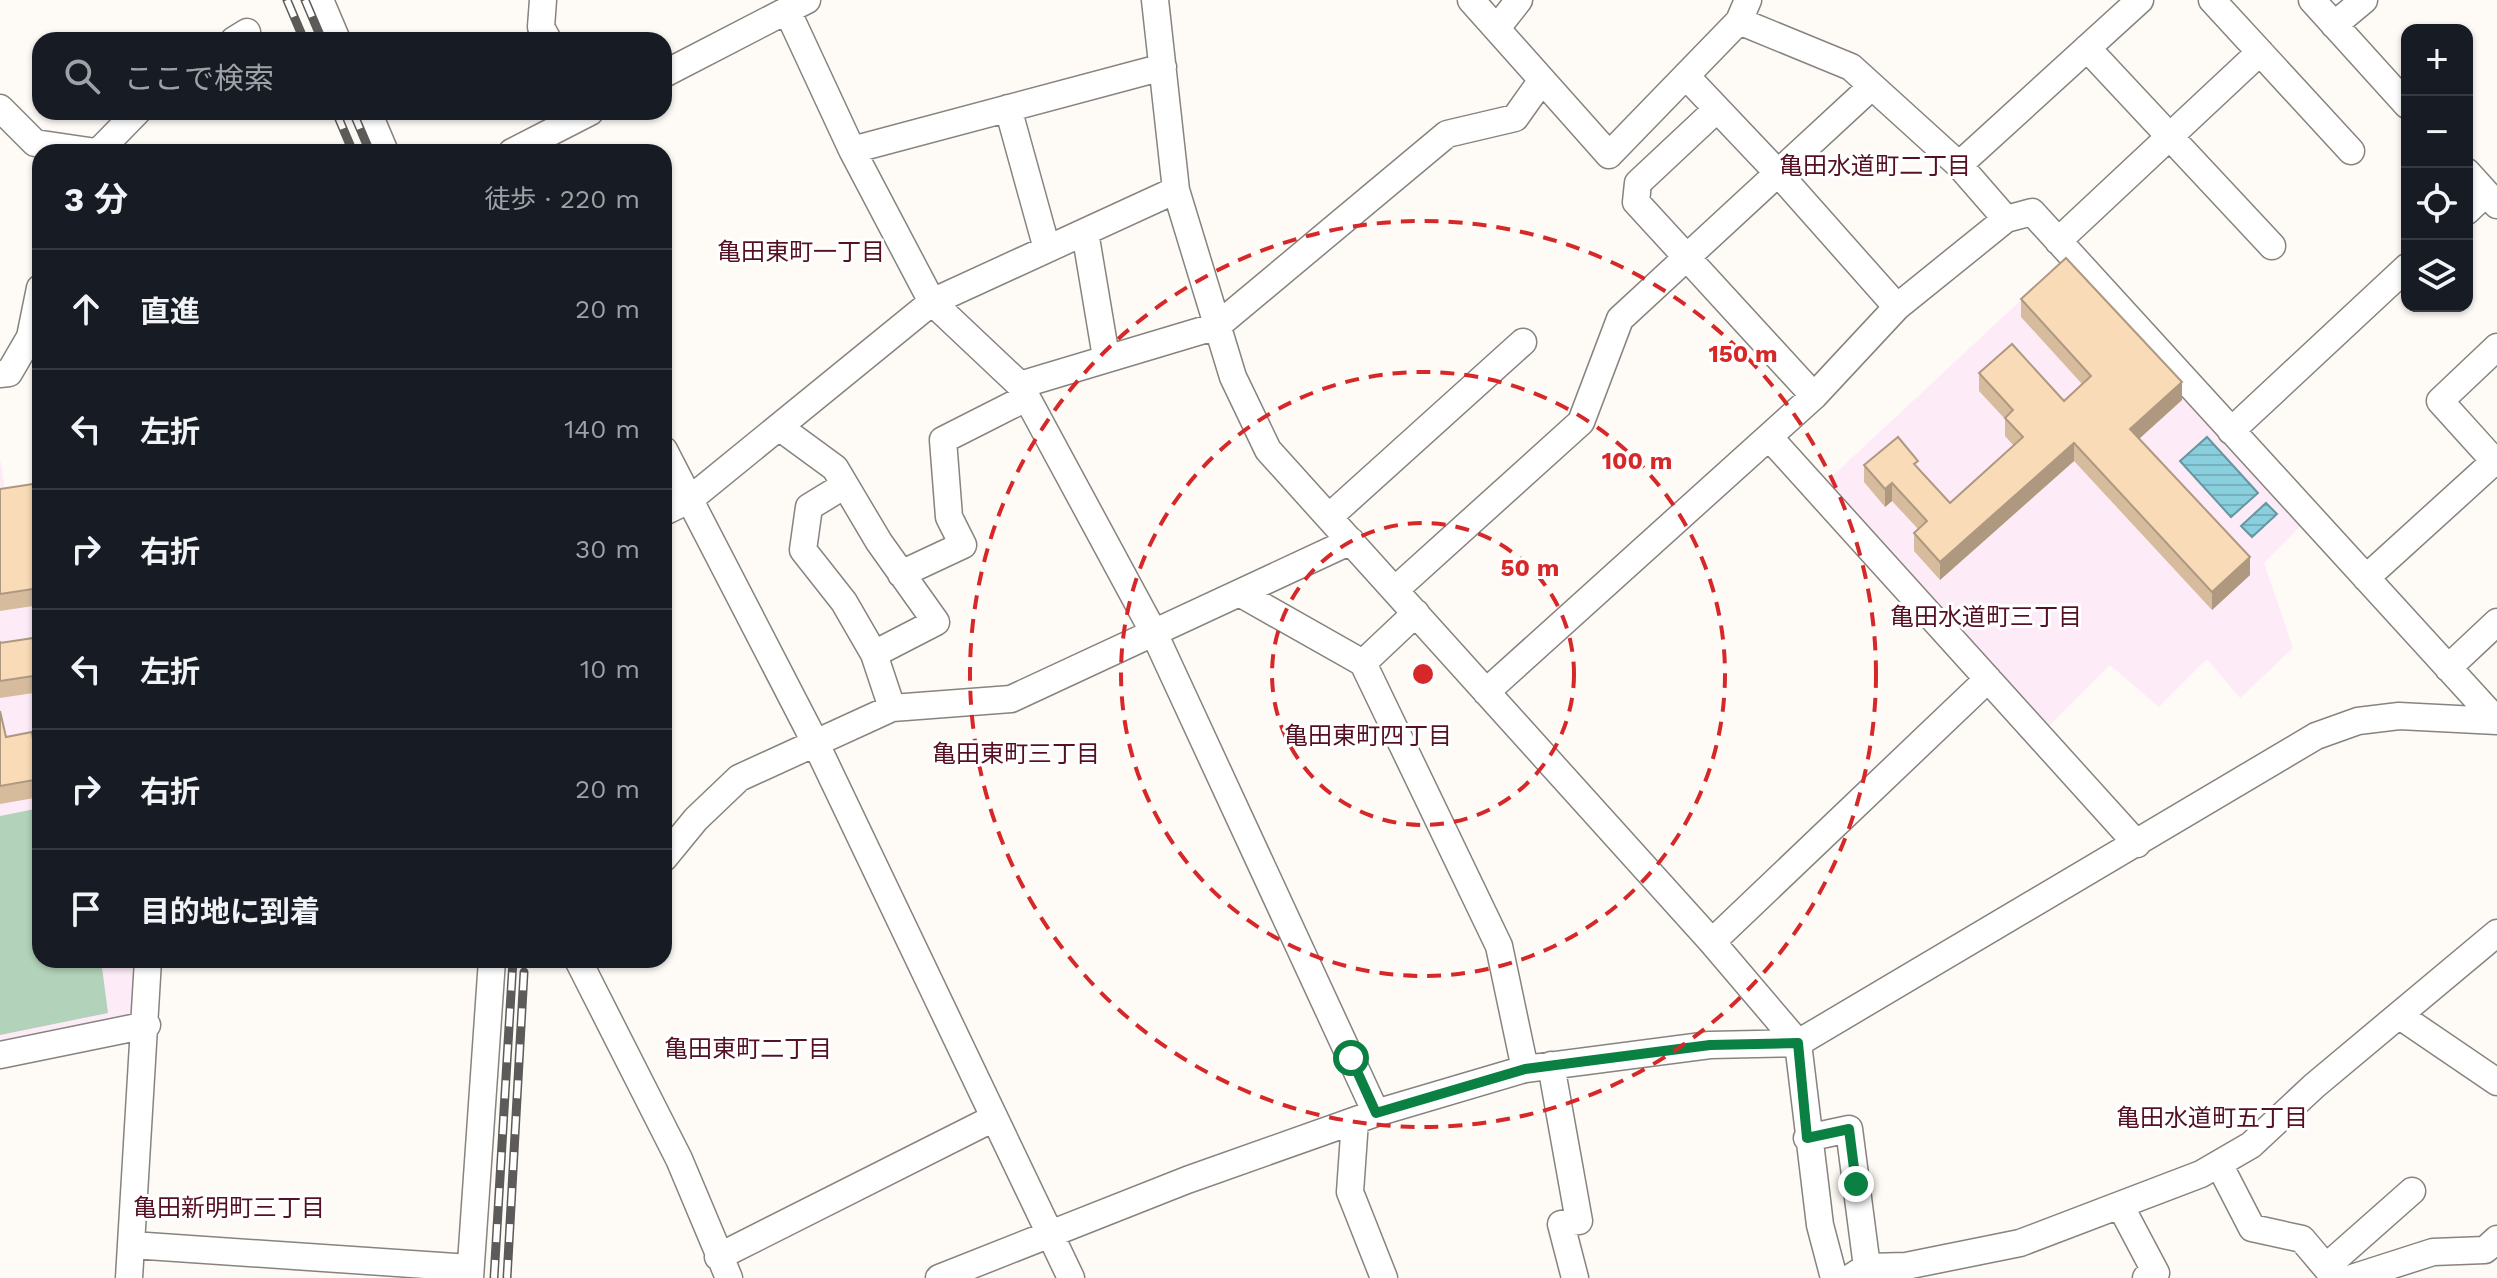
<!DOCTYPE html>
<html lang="ja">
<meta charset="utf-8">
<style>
body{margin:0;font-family:"Work Sans","Noto Sans JP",sans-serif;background:#242831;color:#f1f3f6}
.controls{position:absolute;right:24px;top:24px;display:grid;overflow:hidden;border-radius:16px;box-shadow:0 2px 6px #0004}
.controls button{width:72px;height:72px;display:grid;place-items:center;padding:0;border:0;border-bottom:2px solid #363941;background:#171b24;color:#f1f3f6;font:40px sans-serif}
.stop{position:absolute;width:24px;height:24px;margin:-18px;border:6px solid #0b8043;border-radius:50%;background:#fff}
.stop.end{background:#0b8043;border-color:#fff;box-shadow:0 2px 8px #0008}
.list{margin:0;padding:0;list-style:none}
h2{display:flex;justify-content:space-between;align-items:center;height:104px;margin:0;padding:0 32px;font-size:34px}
h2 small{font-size:26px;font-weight:400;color:#9ea1a6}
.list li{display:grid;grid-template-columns:52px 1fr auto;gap:24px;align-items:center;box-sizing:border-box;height:120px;padding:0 32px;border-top:2px solid #363941}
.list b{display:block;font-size:30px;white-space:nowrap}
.list em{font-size:26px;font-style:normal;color:#9ea1a6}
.icon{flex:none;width:44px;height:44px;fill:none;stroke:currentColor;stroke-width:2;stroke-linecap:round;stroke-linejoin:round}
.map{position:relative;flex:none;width:2497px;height:1278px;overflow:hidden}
.search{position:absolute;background:#171b24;box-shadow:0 2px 6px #0004;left:32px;top:32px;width:640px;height:88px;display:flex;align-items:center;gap:20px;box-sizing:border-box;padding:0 28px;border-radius:24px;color:#9ea1a6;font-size:30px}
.panel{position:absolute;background:#171b24;box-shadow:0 2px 6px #0004;left:32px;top:144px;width:640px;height:824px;border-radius:24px}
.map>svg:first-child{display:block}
.education{fill:#fdebf7}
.green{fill:#b2d2b9}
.water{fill:url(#water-rules);stroke:#6696a0;stroke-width:2}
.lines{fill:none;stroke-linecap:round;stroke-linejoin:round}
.minor-casing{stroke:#87837e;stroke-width:29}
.minor{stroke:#fff;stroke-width:26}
.rail-casing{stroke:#5d5b59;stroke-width:9}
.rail{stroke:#fff;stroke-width:6;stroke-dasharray:18;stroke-linecap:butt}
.wall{fill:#d6bc9d}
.shaded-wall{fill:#ae9980}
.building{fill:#f9dbb7;stroke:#ae9980;stroke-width:2}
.route{stroke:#0b8043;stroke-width:10}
.ring{fill:none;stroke:#d62828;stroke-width:4;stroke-dasharray:14 10}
.labels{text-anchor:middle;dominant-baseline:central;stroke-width:6;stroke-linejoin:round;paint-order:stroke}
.neighbourhood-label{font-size:24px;fill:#551023;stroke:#fff}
.centre{fill:#d62828;stroke:#fff;stroke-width:4}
.ring-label{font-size:24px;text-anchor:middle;font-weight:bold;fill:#d62828;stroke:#fff;stroke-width:6;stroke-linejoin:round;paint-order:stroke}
</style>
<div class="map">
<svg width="2497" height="1278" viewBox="0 0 2497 1278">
<defs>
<pattern id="water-rules" width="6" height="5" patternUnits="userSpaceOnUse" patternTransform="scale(2)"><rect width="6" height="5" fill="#8acfde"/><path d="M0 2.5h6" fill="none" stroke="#76b1bd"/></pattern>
</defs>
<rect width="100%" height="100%" fill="#fefbf7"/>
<!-- education -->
<path class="education" d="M2063,261L2307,520L2264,563L2293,648L2240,698L2207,659L2159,707L2110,665L2045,730L1826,482Z
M0,458L6,497L40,491V960H139L136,1023L0,1049Z"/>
<!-- green -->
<path class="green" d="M40,808V960H101L108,1013L0,1035V816Z"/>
<!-- water -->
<path class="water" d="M2207,437L2258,493L2231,517L2180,461Z
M2266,503L2277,514L2252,537L2241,526Z"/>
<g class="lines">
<defs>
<path id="minor" d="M320,0L337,40
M543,0L541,27L548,40
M1155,0L1176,190L1233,377L1268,450L1712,942L1798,1043L1820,1225L1834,1278
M1471,0L1609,155L1739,21L1748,0
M2212,0L2351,151
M2312,0L2407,105
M787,10L852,150L932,302L1020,385L1154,633L1376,1113
M1739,21L1851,67L1959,165L2006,219
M2334,25L2364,0
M1497,28L1519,0
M234,40L247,32
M2087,48L2272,246
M664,74L807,0
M1686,76L1778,173L1897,307
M0,108L35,143L96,152
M1008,108L1047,249
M1717,109L1638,183L1636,202L1814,396
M368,112L385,152
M852,150L1163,67
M98,152L137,112
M512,152L590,112
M1959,165L2140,0
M2467,172L2497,205
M2467,211L2486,193
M1085,232L1106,357
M2058,241L2260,52
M2497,347L2440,401L2497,464
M0,374L9,373L30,337L40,288
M1020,385L1217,326L1447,134L1515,118L1542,80
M779,427L835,468L879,542L936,622L874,654
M2231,431L2407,267
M1769,437L2137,844
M664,450L816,744L1071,1278
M845,485L809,507L803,550L844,602L874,654L892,708
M664,512L689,500L932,302L1176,190
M1329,517L1523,342
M901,574L963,545L949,517L943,440L1026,398
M2366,578L2497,459
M1395,590L1581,422L1620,319L1870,88
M1241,594L1363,663
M1416,613L1363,663L1499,946L1525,1069
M2448,668L2497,622
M1486,692L1814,396L1897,307L2006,219L2032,212L2497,721
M664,858L696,819L739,778L892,708L1011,699L1351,541
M1712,942L1988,679
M578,960L679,1159L729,1278
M2400,1016L2497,1082
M0,1055L147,1025
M1551,1065L1579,1221L1561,1224L1575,1278
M1355,1121L1350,1192L1384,1278
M1807,1138L1849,1129L1867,1267
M2219,1164L2252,1228L2302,1239L2335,1278
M2120,1205L2156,1273L2146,1278
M132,1245L470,1268
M718,1257L994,1118
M2326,1267L2412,1191
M129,1278L148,960
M470,1278L492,960
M939,1278L1187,1180L1376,1113L1525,1069L1710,1045L1798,1043L2316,736L2358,721L2399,716L2497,721
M1850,1278L1867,1267L1906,1266L2020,1243L2201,1174L2251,1145L2314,1086L2497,933
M2352,1278L2433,1252L2485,1250L2497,1239"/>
</defs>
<!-- minor casing -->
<use href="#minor" class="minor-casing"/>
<!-- minor -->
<use href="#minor" class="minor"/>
<defs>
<path id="rail" d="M287,0L304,40
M305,0L322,40
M336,112L353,152
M353,112L370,152
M494,1278L513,960
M507,1278L524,972"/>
</defs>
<!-- rail casing -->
<use href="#rail" class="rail-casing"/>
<!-- rail -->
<use href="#rail" class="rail"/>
</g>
<!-- wall -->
<path class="wall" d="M2021,299L2182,400L2139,439L2250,575L2212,610L2074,461L1940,580L1914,551V533L1918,529L1892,501L1885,507L1864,482V465L1918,469L1950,503L2014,446L2005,436V419L1979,391V373L2064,401L2082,384L2021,317Z
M40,483V605L0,611V489Z
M40,637V692L0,698V641V643Z
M0,711L6,737L34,746L40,745V797L0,804Z"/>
<!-- shaded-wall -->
<path class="shaded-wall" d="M2182,382V400L2130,447V429Z
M2074,443V461L1940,580V562Z
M1892,483V501L1885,507V489Z
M2250,557V575L2212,610V592Z"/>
<!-- building -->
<path class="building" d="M2066,258L2182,382L2130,429L2250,557L2212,592L2074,443L1940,562L1914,533L1927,521L1892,483L1885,489L1864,465L1898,437L1918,461L1914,464L1950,503L2023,437L2005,418L2013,410L1979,373L2012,344L2064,401L2091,376L2021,299Z
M40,483V588L0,594V489Z
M40,637V675L0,681V641V643Z
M0,711L6,737L32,732L34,746L40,745V779L0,786Z"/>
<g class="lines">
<!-- route -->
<path class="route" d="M1351,1058L1376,1113L1525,1069L1710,1045L1798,1043L1807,1138L1849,1129L1856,1184"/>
</g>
<!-- distance rings -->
<g class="ring">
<circle cx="1423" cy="674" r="151"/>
<circle cx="1423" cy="674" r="302"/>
<circle cx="1423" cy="674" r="453"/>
</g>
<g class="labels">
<!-- neighbourhood labels -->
<g class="neighbourhood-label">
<text x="1875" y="166">亀田水道町二丁目</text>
<text x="801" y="252">亀田東町一丁目</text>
<text x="1986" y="617">亀田水道町三丁目</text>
<text x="1368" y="736">亀田東町四丁目</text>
<text x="1016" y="754">亀田東町三丁目</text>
<text x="748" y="1049">亀田東町二丁目</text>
<text x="2212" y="1118">亀田水道町五丁目</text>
<text x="229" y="1208">亀田新明町三丁目</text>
</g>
</g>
<circle cx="1423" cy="674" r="12" class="centre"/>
<g class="ring-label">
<text x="1743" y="362">150 m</text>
<text x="1637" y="469">100 m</text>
<text x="1530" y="576">50 m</text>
</g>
</svg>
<div class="controls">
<button>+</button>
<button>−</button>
<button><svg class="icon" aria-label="locate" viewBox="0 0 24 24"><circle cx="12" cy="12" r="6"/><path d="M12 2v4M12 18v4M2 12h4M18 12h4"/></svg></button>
<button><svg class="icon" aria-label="layers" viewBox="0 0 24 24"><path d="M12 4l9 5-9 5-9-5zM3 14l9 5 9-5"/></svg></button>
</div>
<div class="stop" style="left:1351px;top:1058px"></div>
<div class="stop end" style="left:1856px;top:1184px"></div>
<div class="search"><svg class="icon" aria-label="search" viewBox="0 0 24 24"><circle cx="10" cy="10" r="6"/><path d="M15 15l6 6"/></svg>ここで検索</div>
<section class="panel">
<h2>3 分<small>徒歩 · 220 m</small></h2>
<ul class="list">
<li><svg class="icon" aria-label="ahead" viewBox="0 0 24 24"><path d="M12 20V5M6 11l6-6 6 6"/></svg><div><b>直進</b></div><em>20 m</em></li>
<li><svg class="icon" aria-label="left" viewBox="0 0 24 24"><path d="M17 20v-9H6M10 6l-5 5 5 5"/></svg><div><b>左折</b></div><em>140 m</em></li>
<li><svg class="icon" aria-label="right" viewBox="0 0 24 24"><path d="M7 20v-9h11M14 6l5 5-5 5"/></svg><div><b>右折</b></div><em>30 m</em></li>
<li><svg class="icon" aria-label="left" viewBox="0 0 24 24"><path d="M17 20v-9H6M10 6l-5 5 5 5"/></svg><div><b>左折</b></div><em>10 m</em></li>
<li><svg class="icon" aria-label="right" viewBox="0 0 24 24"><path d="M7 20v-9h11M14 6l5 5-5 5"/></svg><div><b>右折</b></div><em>20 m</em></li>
<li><svg class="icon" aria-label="arrive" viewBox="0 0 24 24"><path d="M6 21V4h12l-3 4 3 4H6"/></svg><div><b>目的地に到着</b></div></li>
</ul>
</section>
</div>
